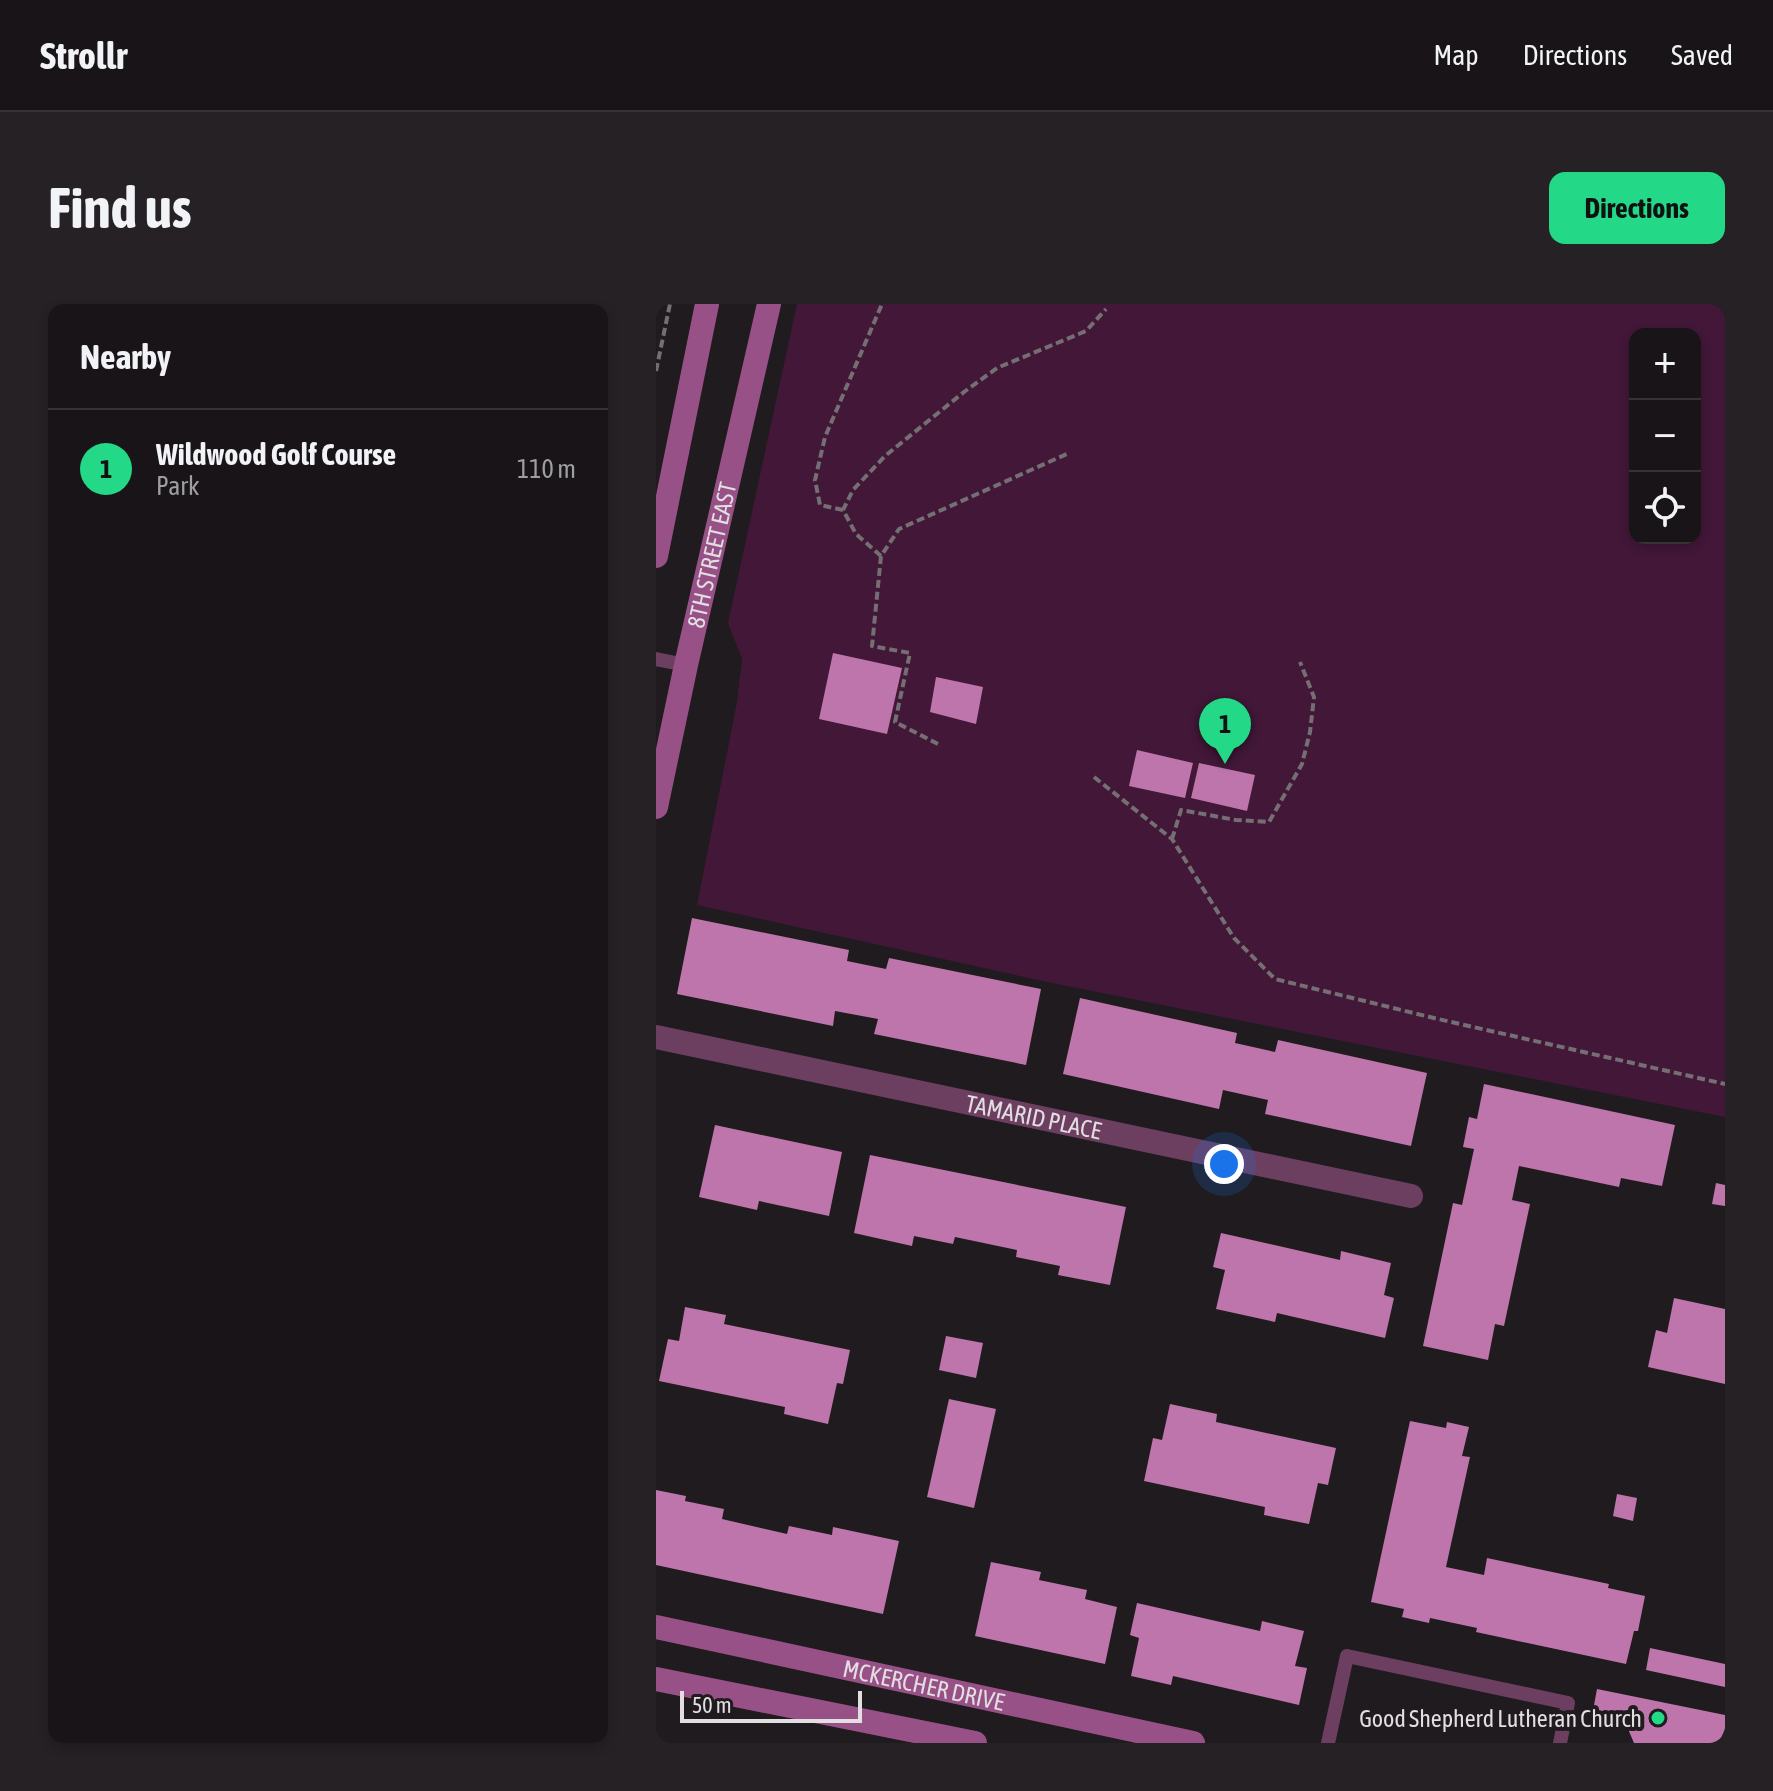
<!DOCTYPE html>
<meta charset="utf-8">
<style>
body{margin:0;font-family:"Asap Condensed",sans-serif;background:#252124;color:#f1f3f6}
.controls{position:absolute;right:24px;top:24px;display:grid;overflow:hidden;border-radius:16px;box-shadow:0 4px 12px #0003}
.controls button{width:72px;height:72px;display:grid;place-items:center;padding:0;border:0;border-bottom:2px solid #363336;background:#181417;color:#f1f3f6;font:40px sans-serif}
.scale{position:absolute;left:24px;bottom:20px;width:182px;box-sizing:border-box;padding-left:8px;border:4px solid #e2dee1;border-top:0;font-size:22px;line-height:28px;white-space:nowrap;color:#e2dee1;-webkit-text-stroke:6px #201b1f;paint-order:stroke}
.you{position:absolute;left:568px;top:860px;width:28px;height:28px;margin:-20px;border:6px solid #fff;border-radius:50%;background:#1a73e8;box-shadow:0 0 0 12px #1a73e833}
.badge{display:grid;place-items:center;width:52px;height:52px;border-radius:50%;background:#23d886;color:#111;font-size:26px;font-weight:700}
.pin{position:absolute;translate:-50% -66px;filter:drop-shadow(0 2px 4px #0008)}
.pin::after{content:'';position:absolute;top:42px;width:28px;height:24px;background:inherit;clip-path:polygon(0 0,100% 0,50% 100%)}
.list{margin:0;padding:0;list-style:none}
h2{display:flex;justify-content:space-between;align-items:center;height:104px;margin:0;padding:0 32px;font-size:34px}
h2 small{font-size:26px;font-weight:400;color:#9f9ea1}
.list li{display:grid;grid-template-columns:52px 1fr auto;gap:24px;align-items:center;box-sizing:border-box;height:120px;padding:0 32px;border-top:2px solid #363336}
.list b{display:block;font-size:30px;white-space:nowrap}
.list p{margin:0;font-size:26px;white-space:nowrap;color:#9f9ea1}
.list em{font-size:26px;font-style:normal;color:#9f9ea1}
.icon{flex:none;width:44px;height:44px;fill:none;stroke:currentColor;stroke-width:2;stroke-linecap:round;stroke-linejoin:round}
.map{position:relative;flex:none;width:1069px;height:1439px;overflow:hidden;border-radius:16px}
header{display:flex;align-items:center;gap:48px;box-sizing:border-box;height:112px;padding:0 40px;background:#181417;border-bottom:2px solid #363336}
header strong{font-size:38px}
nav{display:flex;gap:44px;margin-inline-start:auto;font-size:28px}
.intro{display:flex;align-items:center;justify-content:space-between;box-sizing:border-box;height:192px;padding:0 48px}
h1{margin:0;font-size:56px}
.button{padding:20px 36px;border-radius:16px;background:#23d886;color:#111;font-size:28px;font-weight:700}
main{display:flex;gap:48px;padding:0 48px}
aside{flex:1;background:#181417;border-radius:16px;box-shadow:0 4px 12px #0003}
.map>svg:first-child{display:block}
.green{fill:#421738;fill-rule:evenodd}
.building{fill:#bd75ab}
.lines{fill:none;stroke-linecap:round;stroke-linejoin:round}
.path{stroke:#746f73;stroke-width:4;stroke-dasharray:8 4;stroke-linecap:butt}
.service{stroke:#6c3f61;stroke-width:14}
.minor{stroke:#6c3f61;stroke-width:24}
.secondary{stroke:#985187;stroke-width:24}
.poi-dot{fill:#23d886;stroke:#201b1f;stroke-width:3}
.labels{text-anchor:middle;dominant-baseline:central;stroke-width:8;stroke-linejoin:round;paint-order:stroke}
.street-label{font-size:24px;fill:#e2dee1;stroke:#201b1f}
.poi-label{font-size:24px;fill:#e2dee1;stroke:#201b1f;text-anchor:end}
</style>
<header>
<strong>Strollr</strong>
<nav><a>Map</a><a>Directions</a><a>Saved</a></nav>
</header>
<div class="intro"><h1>Find us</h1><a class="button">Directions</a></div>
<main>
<aside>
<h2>Nearby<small></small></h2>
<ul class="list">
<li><span class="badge">1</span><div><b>Wildwood Golf Course</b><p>Park</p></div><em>110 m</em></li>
</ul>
</aside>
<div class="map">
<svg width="1069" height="1439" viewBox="0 0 1069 1439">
<rect width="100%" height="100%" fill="#201b1f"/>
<!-- green -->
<path class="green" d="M141,0H1069V813L391,678L41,601L81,398L86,355L72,319ZM979,30H1039V234H979Z"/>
<!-- building -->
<path class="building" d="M177,349L246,364L231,430L163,415Z
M280,373L327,383L320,420L274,408Z
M481,446L537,459L529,494L473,482Z
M543,459L599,471L591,507L535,494Z
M36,614L193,646L191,657L230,665L233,654L385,685L370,761L218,730L222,715L179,707L177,722L21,690Z
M424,694L581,729L579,739L619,748L622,736L771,769L755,842L609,810L612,796L567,786L563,805L407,770Z
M828,780L1019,821L1006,882L965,874L963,883L863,862L856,896L874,900L848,1022L839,1020L832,1056L767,1042L797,899L806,901L818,845L807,843L813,813L821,815Z
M59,821L186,848L173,912L103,897L101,906L43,893Z
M214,851L470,903L454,981L402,971L404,962L360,953L361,946L299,933L297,940L258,932L256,942L198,929Z
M1060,879L1069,881V902L1056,900Z
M565,929L684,956L685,947L735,959L728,991L738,994L729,1034L621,1009L619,1018L560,1005L569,966L557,963Z
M1018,994L1069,1005V1080L992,1063L1000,1026L1011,1029Z
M29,1003L70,1011L68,1020L194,1046L187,1080L181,1079L172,1120L128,1110L129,1103L3,1077L12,1035L23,1037Z
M290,1032L327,1039L320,1074L283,1066Z
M293,1095L340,1105L318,1204L271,1193Z
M514,1100L561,1110L560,1118L680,1144L672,1181L662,1179L653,1220L608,1211L609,1203L488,1177L497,1134L506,1136Z
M754,1117L790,1124L791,1118L813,1123L806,1152L814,1153L790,1263L828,1271L831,1254L953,1280L952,1284L989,1292L982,1327H978L970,1360L820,1328L821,1324L774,1314L773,1319L746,1313L748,1305L715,1298Z
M0,1186L30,1192L29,1197L68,1205L66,1215L131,1230L133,1222L176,1231L177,1223L243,1237L227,1310L0,1261Z
M961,1190L981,1194L977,1217L957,1212Z
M335,1258L385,1268L383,1276L431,1286L429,1295L461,1303L449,1360L319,1332Z
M481,1299L604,1327L606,1317L648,1327L639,1362L651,1364L643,1401L517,1372L515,1381L475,1372L483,1334L474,1331Z
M994,1344L1069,1360V1383L990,1366Z
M941,1385L1069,1411V1425L1063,1439H978L972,1425L935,1417Z"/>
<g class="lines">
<!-- path -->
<path class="path" d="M0,67L14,0
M187,206L164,201L159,176L169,133L226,0
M225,252L200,230L187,206L197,186L229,152L308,88L341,64L430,27L450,5
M282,440L239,418L254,349L216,342L225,252L243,225L413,149
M438,473L516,535L578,634L619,675L782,715L1069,780
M516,535L525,506L580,516L613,518L646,460L654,428L658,393L644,358"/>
<!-- service -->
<path class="service" d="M0,355L30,361
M672,1439L691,1352L912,1399L904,1439"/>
<!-- minor -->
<path class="minor" id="s1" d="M0,733L755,892"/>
<!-- secondary -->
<g class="secondary">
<path d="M0,252L51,0"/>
<path id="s2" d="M0,503L30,361L113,0"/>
<path id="s3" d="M0,1323L537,1439"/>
<path d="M0,1375L319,1439"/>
</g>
</g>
<!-- markers -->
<circle class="poi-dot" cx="1002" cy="1414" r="8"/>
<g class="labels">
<!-- street labels -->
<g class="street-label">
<text stroke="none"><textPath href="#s2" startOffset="258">8TH STREET EAST</textPath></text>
<text stroke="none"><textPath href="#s1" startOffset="386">TAMARID PLACE</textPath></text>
<text stroke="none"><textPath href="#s3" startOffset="274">MCKERCHER DRIVE</textPath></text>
</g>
<!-- poi labels -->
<g class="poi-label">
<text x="986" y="1414">Good Shepherd Lutheran Church</text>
</g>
</g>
</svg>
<div class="controls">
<button>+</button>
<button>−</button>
<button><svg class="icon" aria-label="locate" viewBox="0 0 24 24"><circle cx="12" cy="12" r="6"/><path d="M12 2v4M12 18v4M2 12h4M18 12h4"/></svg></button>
</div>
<div class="scale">50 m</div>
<div class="you"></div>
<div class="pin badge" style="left:569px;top:460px">1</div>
</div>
</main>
